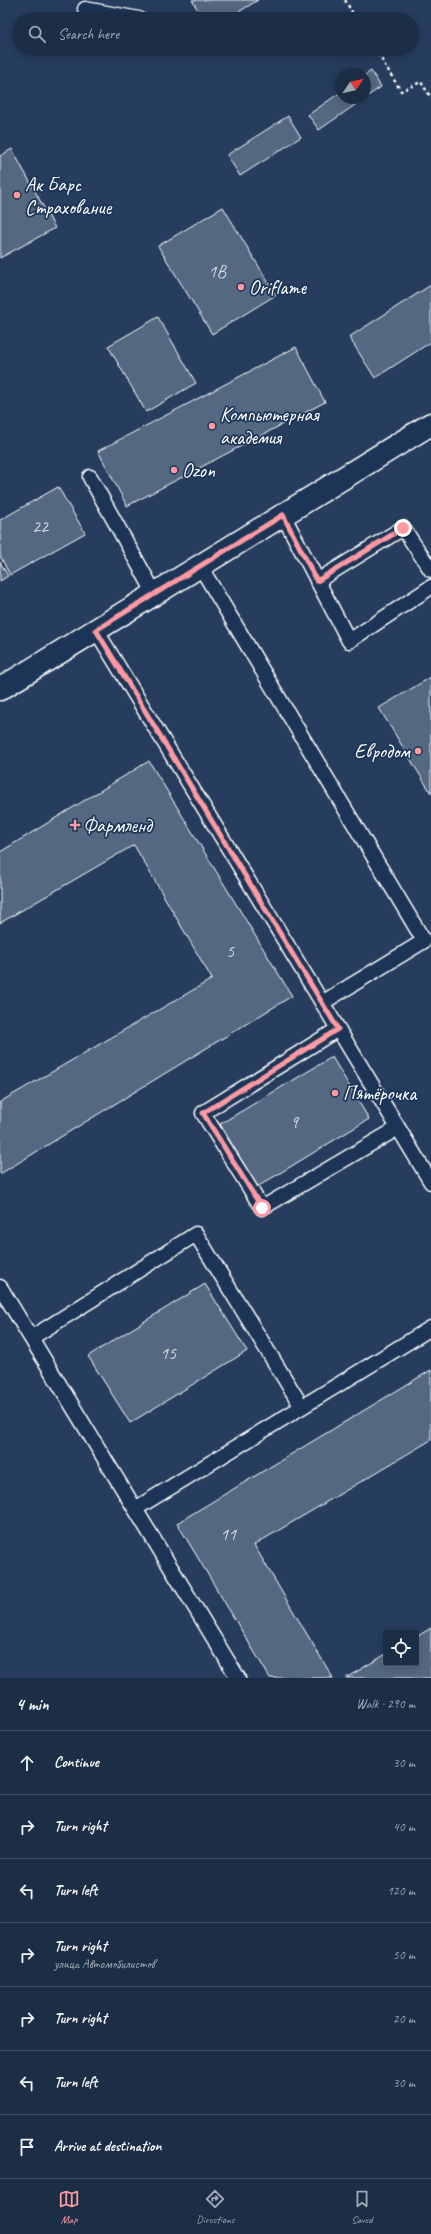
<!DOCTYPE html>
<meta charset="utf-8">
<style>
body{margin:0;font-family:Caveat,sans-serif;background:#25364d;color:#f1f3f6}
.controls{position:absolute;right:12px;bottom:12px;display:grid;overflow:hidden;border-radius:4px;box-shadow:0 2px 10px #0003}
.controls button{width:36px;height:36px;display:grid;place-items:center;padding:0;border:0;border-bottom:1px solid #3a4a5f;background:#1c2e46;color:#f1f3f6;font:20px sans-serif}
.compass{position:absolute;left:335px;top:68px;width:36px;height:36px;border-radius:50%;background:#1c2e46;box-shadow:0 2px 10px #0003;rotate:56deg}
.stop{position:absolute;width:12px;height:12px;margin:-9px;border:3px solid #ff9aa2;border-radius:50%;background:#fff}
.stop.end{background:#ff9aa2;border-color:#fff;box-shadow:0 1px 4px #0008}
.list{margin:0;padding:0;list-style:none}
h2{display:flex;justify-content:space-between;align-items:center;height:52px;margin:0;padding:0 16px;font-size:17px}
h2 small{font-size:13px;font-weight:400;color:#a0a8b3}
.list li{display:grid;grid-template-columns:26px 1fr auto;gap:12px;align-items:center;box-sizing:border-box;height:64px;padding:0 16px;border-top:1px solid #3a4a5f}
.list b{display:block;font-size:15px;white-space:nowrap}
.list p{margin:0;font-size:13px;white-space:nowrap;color:#a0a8b3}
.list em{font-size:13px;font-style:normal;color:#a0a8b3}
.icon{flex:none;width:22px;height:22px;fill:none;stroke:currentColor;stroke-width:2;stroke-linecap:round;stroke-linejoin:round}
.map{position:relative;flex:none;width:431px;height:1678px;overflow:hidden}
.search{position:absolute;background:#1c2e46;box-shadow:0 2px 10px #0003;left:12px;right:12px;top:12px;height:44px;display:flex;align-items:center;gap:10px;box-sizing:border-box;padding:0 14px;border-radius:22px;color:#a0a8b3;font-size:15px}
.sheet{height:500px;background:#1c2e46}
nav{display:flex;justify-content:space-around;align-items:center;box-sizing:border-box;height:56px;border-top:1px solid #3a4a5f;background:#1c2e46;font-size:11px;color:#a0a8b3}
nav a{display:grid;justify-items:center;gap:2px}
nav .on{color:#ff9aa2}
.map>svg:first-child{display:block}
.building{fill:#556781;stroke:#fff}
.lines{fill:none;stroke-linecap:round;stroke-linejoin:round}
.service-casing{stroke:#fff;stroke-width:17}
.minor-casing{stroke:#fff;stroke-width:25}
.path{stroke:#fff;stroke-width:2.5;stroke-dasharray:3 3;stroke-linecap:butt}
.service{stroke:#1d3557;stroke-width:14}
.minor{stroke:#1d3557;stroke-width:22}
.route{stroke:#ff9aa2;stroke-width:5}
.poi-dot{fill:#ff9aa2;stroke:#1d3557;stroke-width:1.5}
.labels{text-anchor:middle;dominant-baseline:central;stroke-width:3.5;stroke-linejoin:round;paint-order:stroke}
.number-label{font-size:18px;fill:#d4d9e0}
.poi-label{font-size:20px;fill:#fff;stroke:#1d3557;text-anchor:start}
</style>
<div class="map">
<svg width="431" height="1678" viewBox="0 0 431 1678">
<rect width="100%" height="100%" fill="#263d5e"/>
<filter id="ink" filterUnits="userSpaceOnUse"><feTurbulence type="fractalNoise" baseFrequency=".025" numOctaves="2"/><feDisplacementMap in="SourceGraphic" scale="8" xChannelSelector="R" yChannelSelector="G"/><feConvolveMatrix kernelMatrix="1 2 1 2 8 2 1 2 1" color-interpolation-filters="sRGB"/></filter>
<g filter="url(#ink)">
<!-- building -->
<path class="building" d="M192,0H258L227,19H203Z
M371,71L381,87L365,98V75Z
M341,92V98H365L319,130L308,115Z
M288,116L301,137L240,176L227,155Z
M12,149L55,228L0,258V156Z
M223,207L276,295L212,334L158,246Z
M431,285V342L375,378L349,337Z
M158,317L196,383L146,412L108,346Z
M296,347L325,402L127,506L98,451Z
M58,487L85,533L10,575L0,556V520Z
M0,562L8,576L0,581Z
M431,677V793L379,708Z
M149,761L292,996L0,1174V1102L212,979L134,845L0,923V852Z
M332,1057L369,1119L257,1187L220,1124Z
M205,1284L247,1351L130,1423L88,1356Z
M431,1370V1440L254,1545L333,1678H270L177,1523Z
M431,1628V1678H346L386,1654V1663H416V1637Z"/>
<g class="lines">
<defs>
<path id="service" d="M85,9L139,19
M90,477L155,594
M283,515L349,641L431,587
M200,566L424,941L322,1003
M317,581L403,528L431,570
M96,630L431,1182
M338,1029L203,1113L262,1208L398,1128
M0,1287L238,1678
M31,1338L196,1234L302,1407
M135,1509L431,1328"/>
<path id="minor" d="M0,689L431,424"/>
</defs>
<!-- service casing -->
<use href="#service" class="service-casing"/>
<!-- minor casing -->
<use href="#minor" class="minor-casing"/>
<!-- path -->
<path class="path" d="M345,0L356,19
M375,49L401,91L421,82L431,98"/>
<!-- service -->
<use href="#service" class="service"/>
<!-- minor -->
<use href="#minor" class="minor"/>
</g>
</g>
<g class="lines" filter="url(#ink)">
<!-- route -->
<path class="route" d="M262,1208L203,1113L338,1029L96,630L283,515L317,581L403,528"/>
</g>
<!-- markers -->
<g class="poi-dot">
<circle cx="17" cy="195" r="4"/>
<circle cx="241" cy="287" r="4"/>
<circle cx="212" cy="426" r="4"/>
<circle cx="174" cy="470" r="4"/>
<circle cx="418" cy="751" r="4"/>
<path d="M73 819h4v4h4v4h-4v4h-4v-4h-4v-4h4z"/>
<circle cx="335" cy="1093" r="4"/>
</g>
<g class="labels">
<!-- number labels -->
<g class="number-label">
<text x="217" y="271">1В</text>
<text x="40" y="526">22</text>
<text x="230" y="951">5</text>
<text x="294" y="1122">9</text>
<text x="168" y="1353">15</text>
<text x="228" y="1534">11</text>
</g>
<!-- poi labels -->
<g class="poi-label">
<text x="25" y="184">Ак Барс<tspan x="25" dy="23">Страхование</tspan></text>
<text x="249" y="287">Oriflame</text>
<text x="220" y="414">Компьютерная<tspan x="220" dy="23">академия</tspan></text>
<text x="182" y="470">Ozon</text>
<text x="410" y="751" text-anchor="end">Евродом</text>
<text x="83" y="825">Фармленд</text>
<text x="343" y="1093">Пятёрочка</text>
</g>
</g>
</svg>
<div class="controls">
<button><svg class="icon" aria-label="locate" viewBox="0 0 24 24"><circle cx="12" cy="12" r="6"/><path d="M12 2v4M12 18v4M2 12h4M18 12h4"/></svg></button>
</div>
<svg class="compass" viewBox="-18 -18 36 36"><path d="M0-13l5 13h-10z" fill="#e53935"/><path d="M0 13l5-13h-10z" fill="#a0a8b3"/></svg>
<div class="stop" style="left:262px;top:1208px"></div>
<div class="stop end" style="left:403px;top:528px"></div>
<div class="search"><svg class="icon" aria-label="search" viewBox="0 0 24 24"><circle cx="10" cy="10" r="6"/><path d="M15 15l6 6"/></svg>Search here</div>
</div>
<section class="sheet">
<h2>4 min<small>Walk · 290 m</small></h2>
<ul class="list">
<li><svg class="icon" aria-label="ahead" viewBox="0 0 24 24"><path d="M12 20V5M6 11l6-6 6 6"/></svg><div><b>Continue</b></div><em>30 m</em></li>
<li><svg class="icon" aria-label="right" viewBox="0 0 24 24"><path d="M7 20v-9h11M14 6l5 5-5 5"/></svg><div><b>Turn right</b></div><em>40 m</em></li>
<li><svg class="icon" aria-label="left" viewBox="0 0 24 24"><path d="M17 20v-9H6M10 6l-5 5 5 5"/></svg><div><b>Turn left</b></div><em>120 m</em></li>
<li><svg class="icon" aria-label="right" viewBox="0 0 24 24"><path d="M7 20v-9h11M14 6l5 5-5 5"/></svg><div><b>Turn right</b><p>улица Автомобилистов</p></div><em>50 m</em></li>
<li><svg class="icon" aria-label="right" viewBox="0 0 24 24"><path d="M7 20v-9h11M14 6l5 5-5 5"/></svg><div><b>Turn right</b></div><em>20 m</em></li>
<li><svg class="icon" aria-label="left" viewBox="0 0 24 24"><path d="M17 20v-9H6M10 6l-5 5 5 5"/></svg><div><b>Turn left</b></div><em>30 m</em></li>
<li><svg class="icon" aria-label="arrive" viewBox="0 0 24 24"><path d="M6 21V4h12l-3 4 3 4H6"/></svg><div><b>Arrive at destination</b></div></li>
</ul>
</section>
<nav>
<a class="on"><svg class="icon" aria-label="map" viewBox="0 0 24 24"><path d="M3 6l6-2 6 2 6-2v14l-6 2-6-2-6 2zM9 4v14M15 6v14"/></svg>Map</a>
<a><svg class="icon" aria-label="directions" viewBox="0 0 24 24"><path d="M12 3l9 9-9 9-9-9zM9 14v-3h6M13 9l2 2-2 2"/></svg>Directions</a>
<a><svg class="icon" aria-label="saved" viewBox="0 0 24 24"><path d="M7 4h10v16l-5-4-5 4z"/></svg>Saved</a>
</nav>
